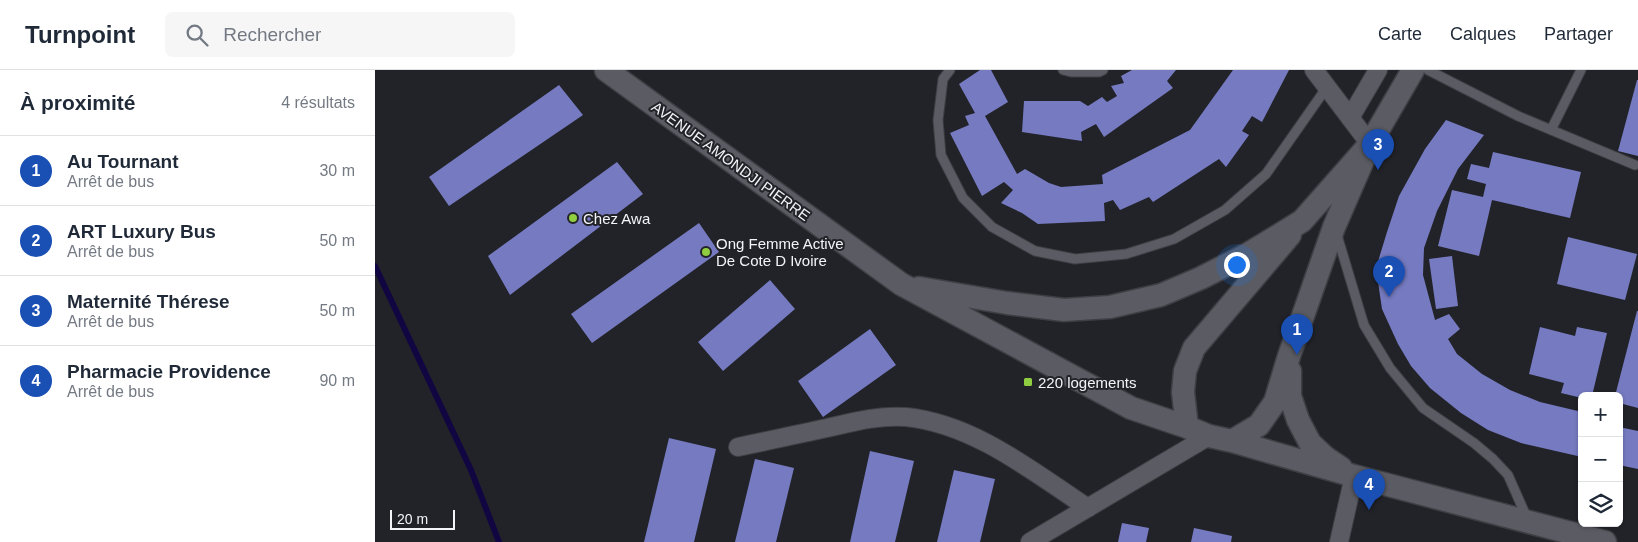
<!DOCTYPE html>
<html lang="fr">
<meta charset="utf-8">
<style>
body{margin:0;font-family:Helvetica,sans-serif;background:#f6f6f7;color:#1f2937}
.controls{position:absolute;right:15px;bottom:15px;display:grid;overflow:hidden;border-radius:8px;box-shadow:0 1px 4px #0004}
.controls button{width:45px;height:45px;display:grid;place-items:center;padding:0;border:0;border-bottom:1px solid #e0e1e3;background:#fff;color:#1f2937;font:25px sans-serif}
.scale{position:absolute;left:15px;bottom:12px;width:65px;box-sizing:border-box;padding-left:5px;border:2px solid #f3f4f8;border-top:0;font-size:14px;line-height:18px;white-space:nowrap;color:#f3f4f8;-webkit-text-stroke:4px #222329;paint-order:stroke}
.you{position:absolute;left:861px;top:194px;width:18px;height:18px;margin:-12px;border:4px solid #fff;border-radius:50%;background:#1a73e8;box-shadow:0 0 0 8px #1a73e833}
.badge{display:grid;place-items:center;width:32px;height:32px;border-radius:50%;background:#d93025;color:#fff;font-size:16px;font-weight:700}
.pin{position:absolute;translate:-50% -41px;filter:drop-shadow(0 1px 2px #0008)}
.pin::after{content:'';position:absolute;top:26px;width:18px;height:15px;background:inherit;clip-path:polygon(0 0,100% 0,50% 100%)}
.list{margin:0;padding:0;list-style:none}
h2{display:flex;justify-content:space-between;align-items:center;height:65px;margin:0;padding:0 20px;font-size:21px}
h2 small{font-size:16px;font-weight:400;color:#747a83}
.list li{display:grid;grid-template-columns:32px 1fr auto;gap:15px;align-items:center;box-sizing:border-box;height:70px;padding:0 20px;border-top:1px solid #e0e1e3}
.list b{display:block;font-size:19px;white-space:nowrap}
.list p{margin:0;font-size:16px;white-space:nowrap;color:#747a83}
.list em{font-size:16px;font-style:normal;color:#747a83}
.icon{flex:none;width:28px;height:28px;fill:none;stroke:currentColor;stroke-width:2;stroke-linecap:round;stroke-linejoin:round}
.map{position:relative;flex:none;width:1263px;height:472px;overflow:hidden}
header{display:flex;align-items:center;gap:30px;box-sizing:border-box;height:70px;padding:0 25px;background:#fff;border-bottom:1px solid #e0e1e3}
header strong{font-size:24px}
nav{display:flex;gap:28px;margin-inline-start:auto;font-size:18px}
.search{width:350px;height:45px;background:#f6f6f7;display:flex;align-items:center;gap:12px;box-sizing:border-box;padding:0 18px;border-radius:8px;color:#747a83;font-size:19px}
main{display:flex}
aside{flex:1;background:#fff}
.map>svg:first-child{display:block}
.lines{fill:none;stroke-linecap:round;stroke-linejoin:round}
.stream{stroke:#110542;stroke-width:6}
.building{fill:#767bc1}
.service-casing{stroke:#3e3f45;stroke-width:11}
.minor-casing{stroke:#3e3f45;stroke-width:20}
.tertiary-casing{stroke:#3e3f45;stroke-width:25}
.service{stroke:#5b5c63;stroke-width:9}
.minor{stroke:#5b5c63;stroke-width:18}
.tertiary{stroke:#5b5c63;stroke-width:22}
.poi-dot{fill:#90cd40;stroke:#222329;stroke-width:2}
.labels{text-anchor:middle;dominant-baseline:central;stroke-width:4;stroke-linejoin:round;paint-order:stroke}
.street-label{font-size:15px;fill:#f3f4f8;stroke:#222329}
.poi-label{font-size:15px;fill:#f3f4f8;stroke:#222329;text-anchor:start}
</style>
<header>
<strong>Turnpoint</strong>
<div class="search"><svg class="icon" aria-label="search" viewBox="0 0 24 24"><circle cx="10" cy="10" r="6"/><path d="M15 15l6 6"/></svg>Rechercher</div>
<nav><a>Carte</a><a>Calques</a><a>Partager</a></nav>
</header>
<main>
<aside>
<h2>À proximité<small>4 résultats</small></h2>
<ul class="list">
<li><span class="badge" style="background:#1a4fb4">1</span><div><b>Au Tournant</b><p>Arrêt de bus</p></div><em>30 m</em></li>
<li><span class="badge" style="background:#1a4fb4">2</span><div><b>ART Luxury Bus</b><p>Arrêt de bus</p></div><em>50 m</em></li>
<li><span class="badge" style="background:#1a4fb4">3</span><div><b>Maternité Thérese</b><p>Arrêt de bus</p></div><em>50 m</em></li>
<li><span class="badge" style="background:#1a4fb4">4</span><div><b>Pharmacie Providence</b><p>Arrêt de bus</p></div><em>90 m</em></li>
</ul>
</aside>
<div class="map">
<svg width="1263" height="472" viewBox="0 0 1263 472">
<rect width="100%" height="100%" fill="#222329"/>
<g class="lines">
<!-- stream -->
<path class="stream" d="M0,196L96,400L124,472"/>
</g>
<!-- building -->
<path class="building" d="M605,0H616L633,32L610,46L642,104L650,99L674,113L686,117L728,114L727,105L815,60L858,0H914L887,52L877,46L867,61L874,65L851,97L844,89L778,132L774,127L745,140L738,130L729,133L730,151L663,154L647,143L626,133L638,120L629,112L607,126L575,63L594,55L590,46L600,43L584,14Z
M757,0H801L792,11L798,18L729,67L721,54L706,62L707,71L647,62L649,31H705L713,36L727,27L732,32L742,26L736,16L749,13L746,6Z
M1262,10H1263V86L1243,81Z
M184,15L208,45L74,136L54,107Z
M1071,50L1109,65L1083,99L1062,141L1049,178L1048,205L1060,250L1074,244L1085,259L1073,269L1082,284L1107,304L1135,320L1165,332L1207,342V387L1146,373L1113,360L1086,343L1055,318L1036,296L1023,274L1007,239L1001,198L1012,162L1024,126L1050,79Z
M1118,82L1206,102L1195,148L1117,130L1104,186L1063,176L1077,120L1108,127L1111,114L1092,109L1096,94L1114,98Z
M242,92L268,124L135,225L113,186Z
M324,153L344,182L217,273L196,244Z
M1193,167L1262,184L1250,230L1182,214Z
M1077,186L1083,236L1061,239L1054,189Z
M395,210L420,239L348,301L323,272Z
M1262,241H1263V338L1244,333V326H1240Z
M1165,257L1200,266L1202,257L1232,263L1217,326H1207V328L1186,323L1189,313L1154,304Z
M495,259L521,295L448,347L423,311Z
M1244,357L1263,361V399L1244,395Z
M294,368L341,379L319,472H269Z
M495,381L539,391L520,472H475Z
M380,389L419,398L401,472H360Z
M579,400L620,409L605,472H562Z
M747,453L774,458L771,472H743Z
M819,458L857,466L856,472H816Z"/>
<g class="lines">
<defs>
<path id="service" d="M575,0L568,9L563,50L566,85L588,128L617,157L660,181L700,189L751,184L799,169L850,140L891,104L952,17
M688,0L696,2H724L728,0
M1053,0L1143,46L1260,95
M1176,60L1206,0
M962,165L989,255L1015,298L1048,338L1099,373L1118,389L1133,405L1152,448"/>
<path id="minor" d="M939,0L995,74
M975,48L1003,0
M363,377C393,371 423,364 452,358C478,352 504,345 531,347C599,354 657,401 713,438
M655,472L834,366
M964,472L979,406"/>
<path id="tertiary" d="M231,0L526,214L756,338L812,357L834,366L857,371L979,406L1230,472
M544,218L632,233L689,240L735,237L786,225L826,208L873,184L927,151L995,74
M915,301V326L923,350L935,373L951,388L966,398
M812,357L808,322L810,301L819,278L915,165
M857,371L884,355L900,332L914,286L959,157L995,74L1038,0"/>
</defs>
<!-- service casing -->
<use href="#service" class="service-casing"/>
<!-- minor casing -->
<use href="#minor" class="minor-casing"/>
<!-- tertiary casing -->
<use href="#tertiary" class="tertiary-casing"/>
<!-- service -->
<use href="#service" class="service"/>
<!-- minor -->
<use href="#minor" class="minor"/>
<!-- tertiary -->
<use href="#tertiary" class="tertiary"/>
</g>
<!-- markers -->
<g class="poi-dot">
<circle cx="198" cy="148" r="5"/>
<circle cx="331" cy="182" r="5"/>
<rect x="648" y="307" width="10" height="10" rx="2.5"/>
</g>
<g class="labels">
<!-- street labels -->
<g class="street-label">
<text transform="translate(356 91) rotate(36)">AVENUE AMONDJI PIERRE</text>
</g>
<!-- poi labels -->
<g class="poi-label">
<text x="208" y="148">Chez Awa</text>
<text x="341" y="173">Ong Femme Active<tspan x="341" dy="17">De Cote D Ivoire</tspan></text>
<text x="663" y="312">220 logements</text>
</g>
</g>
</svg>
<div class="controls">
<button>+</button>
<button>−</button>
<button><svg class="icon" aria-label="layers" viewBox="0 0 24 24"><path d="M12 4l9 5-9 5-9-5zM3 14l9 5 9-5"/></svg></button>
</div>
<div class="scale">20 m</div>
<div class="you"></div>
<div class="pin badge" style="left:922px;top:285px;background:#1a4fb4">1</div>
<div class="pin badge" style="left:1014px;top:227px;background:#1a4fb4">2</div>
<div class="pin badge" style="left:1003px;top:100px;background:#1a4fb4">3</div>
<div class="pin badge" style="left:994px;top:440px;background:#1a4fb4">4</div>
</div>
</main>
